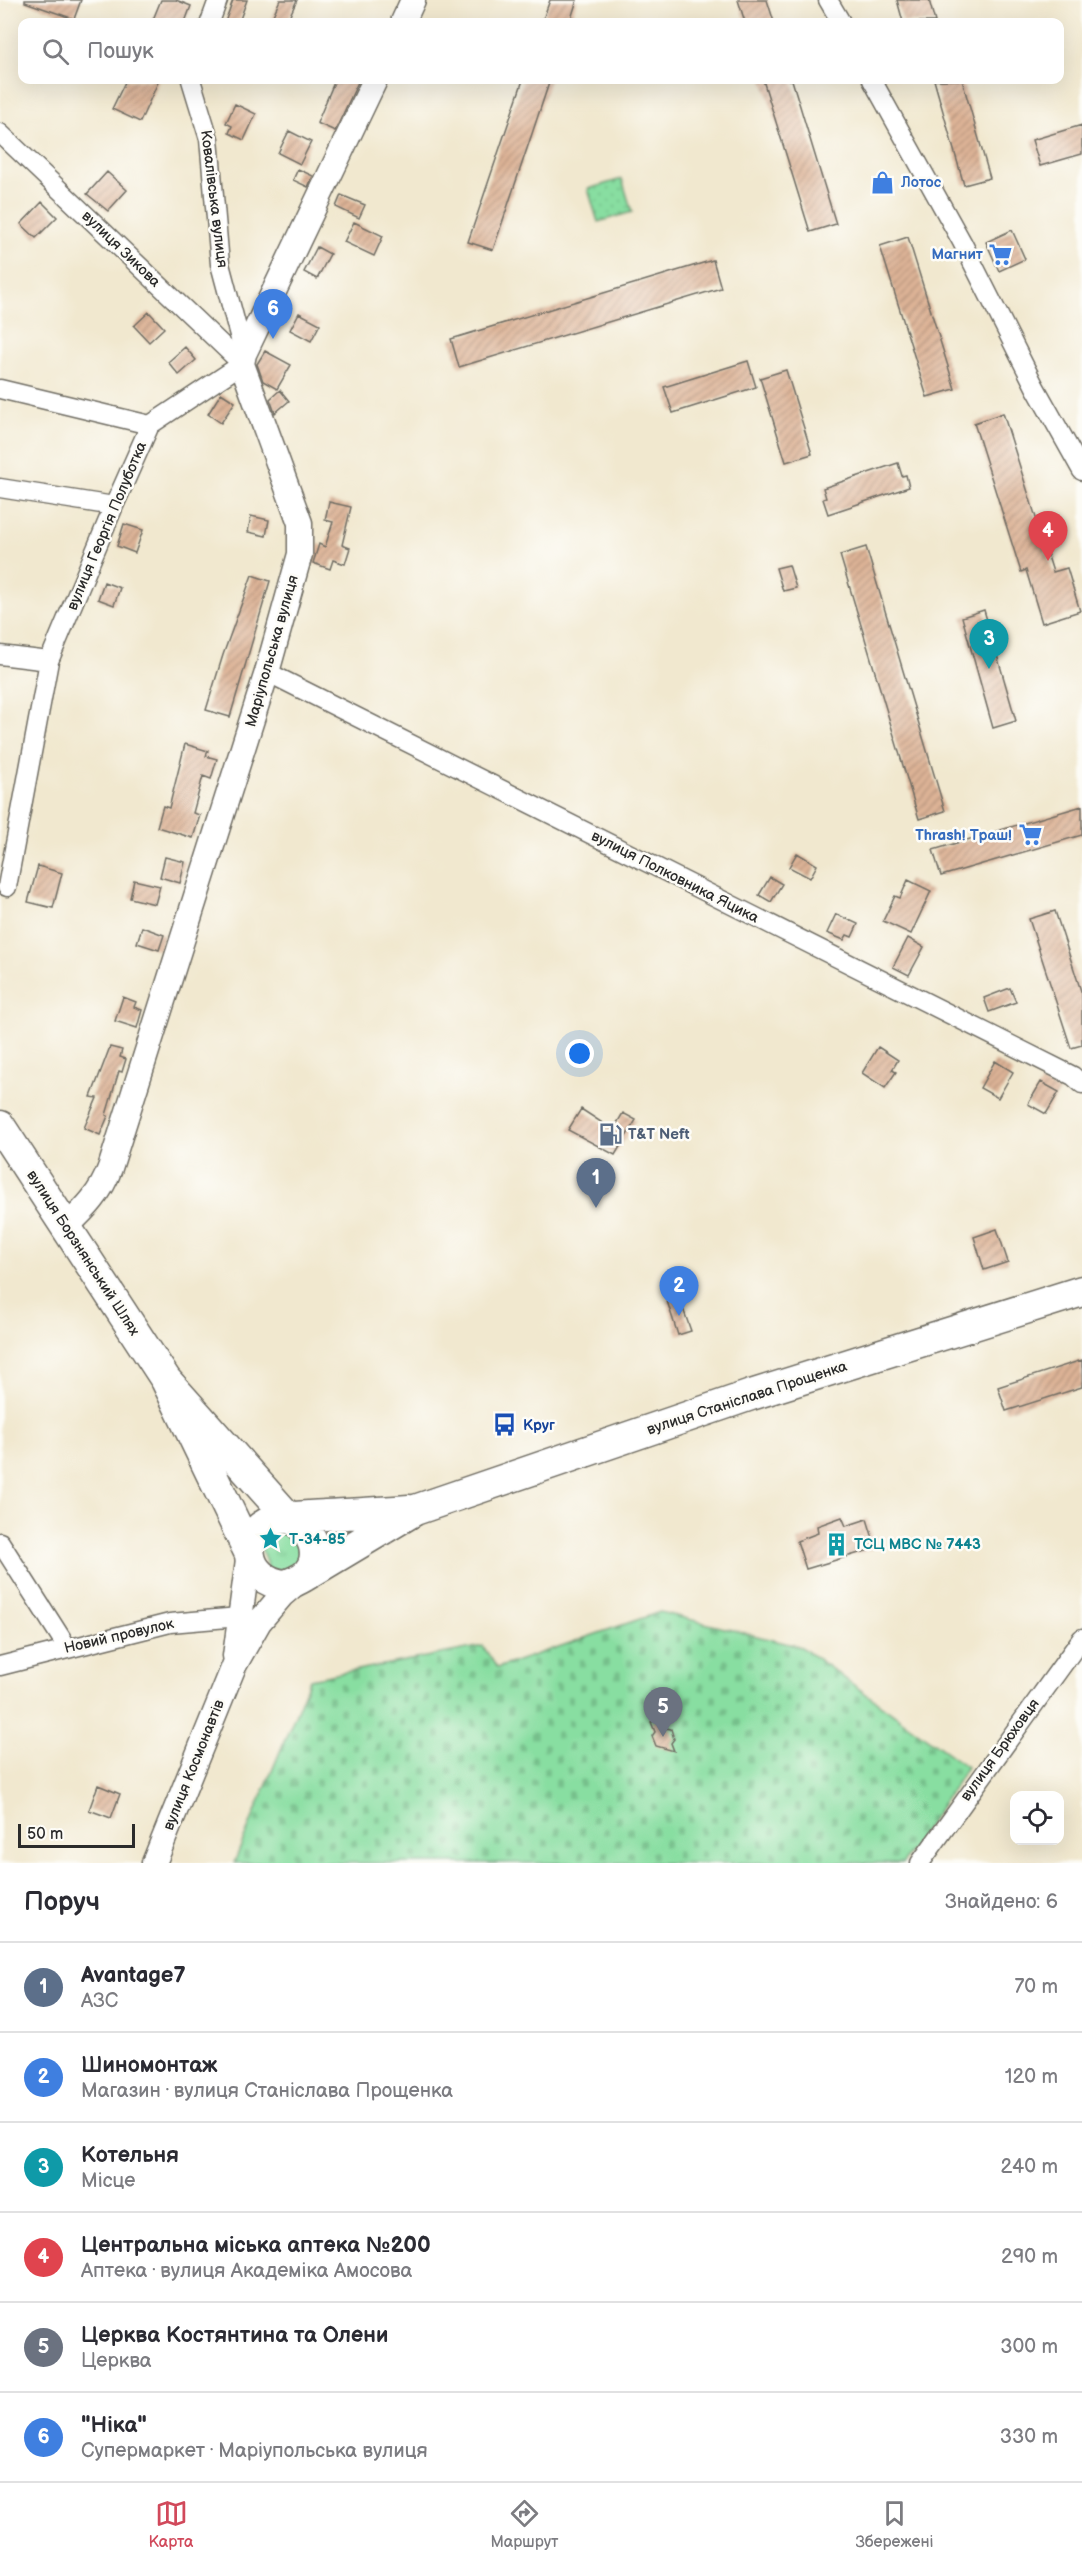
<!DOCTYPE html>
<html lang="uk">
<meta charset="utf-8">
<style>
body{margin:0;font-family:"Balsamiq Sans",sans-serif;background:#f7f7f7;color:#2b2b33}
.controls{position:absolute;right:18px;bottom:18px;display:grid;overflow:hidden;border-radius:12px;box-shadow:0 6px 24px #0002}
.controls button{width:54px;height:54px;display:grid;place-items:center;padding:0;border:0;border-bottom:2px solid #e1e1e2;background:#fff;color:#2b2b33;font:30px sans-serif}
.scale{position:absolute;left:18px;bottom:15px;width:117px;box-sizing:border-box;padding-left:6px;border:3px solid #2b2b2b;border-top:0;font-size:16px;line-height:21px;white-space:nowrap;color:#2b2b2b;-webkit-text-stroke:4px #fdfcf7;paint-order:stroke}
.you{position:absolute;left:580px;top:1054px;width:21px;height:21px;margin:-15px;border:4px solid #fff;border-radius:50%;background:#1a73e8;box-shadow:0 0 0 9px #1a73e833}
.badge{display:grid;place-items:center;width:39px;height:39px;border-radius:50%;background:#d1495b;color:#fff;font-size:20px;font-weight:700}
.pin{position:absolute;translate:-50% -50px;filter:drop-shadow(0 2px 3px #0008)}
.pin::after{content:'';position:absolute;top:32px;width:21px;height:18px;background:inherit;clip-path:polygon(0 0,100% 0,50% 100%)}
.list{margin:0;padding:0;list-style:none}
h2{display:flex;justify-content:space-between;align-items:center;height:78px;margin:0;padding:0 24px;font-size:26px}
h2 small{font-size:20px;font-weight:400;color:#7c7c81}
.list li{display:grid;grid-template-columns:39px 1fr auto;gap:18px;align-items:center;box-sizing:border-box;height:90px;padding:0 24px;border-top:2px solid #e1e1e2}
.list b{display:block;font-size:22px;white-space:nowrap}
.list p{margin:0;font-size:20px;white-space:nowrap;color:#7c7c81}
.list em{font-size:20px;font-style:normal;color:#7c7c81}
.icon{flex:none;width:33px;height:33px;fill:none;stroke:currentColor;stroke-width:2;stroke-linecap:round;stroke-linejoin:round}
.map{position:relative;flex:none;width:1082px;height:1863px;overflow:hidden}
.search{position:absolute;background:#fff;box-shadow:0 6px 24px #0002;left:18px;right:18px;top:18px;height:66px;display:flex;align-items:center;gap:15px;box-sizing:border-box;padding:0 21px;border-radius:12px;color:#7c7c81;font-size:22px}
.sheet{height:618px;background:#fff}
nav{display:flex;justify-content:space-around;align-items:center;box-sizing:border-box;height:84px;border-top:2px solid #e1e1e2;background:#fff;font-size:16px;color:#7c7c81}
nav a{display:grid;justify-items:center;gap:3px}
nav .on{color:#d1495b}
.map>svg:first-child{display:block}
.grass{fill:url(#grass-tufts);stroke:#5a8466;stroke-width:1.5}
.cemetery{fill:url(#cemetery-stones);stroke:#5a8466;stroke-width:1.5}
.park{fill:url(#park-dots);stroke:#5a8466;stroke-width:1.5}
.building{fill:url(#building-hatch)}
.lines{fill:none;stroke-linecap:round;stroke-linejoin:round}
.minor-casing{stroke:#706d64;stroke-width:21}
.tertiary-casing{stroke:#706d64;stroke-width:27}
.primary-casing{stroke:#706d64;stroke-width:33}
.minor{stroke:#fff;stroke-width:18}
.tertiary{stroke:#fff;stroke-width:24}
.primary{stroke:#fff;stroke-width:30}
.labels{text-anchor:middle;dominant-baseline:central;stroke-width:5;stroke-linejoin:round;paint-order:stroke}
.shop-label{font-size:15px;font-weight:bold;fill:#366cbe;stroke:#fdfcf7;text-anchor:end}
.street-label{font-size:15px;fill:#2b2b2b;stroke:#fdfcf7}
.service-label{font-size:15px;font-weight:bold;fill:#4e5e75;stroke:#fdfcf7;text-anchor:start}
.transit-label{font-size:15px;font-weight:bold;fill:#164399;stroke:#fdfcf7;text-anchor:start}
.culture-label{font-size:15px;font-weight:bold;fill:#0d838f;stroke:#fdfcf7;text-anchor:start}
</style>
<div class="map">
<svg width="1082" height="1863" viewBox="0 0 1082 1863">
<defs>
<pattern id="grass-tufts" width="24" height="20" patternUnits="userSpaceOnUse" patternTransform="scale(1.5)"><rect width="24" height="20" fill="#88dea1"/><path d="M3 7l-1-3M5 7V3M7 7l1-3M15 17l-1-3M17 17v-4M19 17l1-3" fill="none" stroke="#76bf8b"/></pattern>
<pattern id="cemetery-stones" width="16" height="16" patternUnits="userSpaceOnUse" patternTransform="scale(1.5)"><rect width="16" height="16" fill="#88dea1"/><path d="M2 7V4a2 2 0 0 1 4 0v3zM10 15v-3a2 2 0 0 1 4 0v3z" fill="#76bf8b"/></pattern>
<pattern id="park-dots" width="8" height="8" patternUnits="userSpaceOnUse" patternTransform="scale(1.5)"><rect width="8" height="8" fill="#88dea1"/><path d="M2 2h.1M6 6h.1" fill="none" stroke="#76bf8b" stroke-width="1.8" stroke-linecap="round"/></pattern>
<pattern id="building-hatch" width="6" height="6" patternUnits="userSpaceOnUse" patternTransform="scale(1.5)"><rect width="6" height="6" fill="#ddb396"/><path d="M-1 1l2-2M0 6l6-6M5 7l2-2" fill="none" stroke="#b3927b"/></pattern>
</defs>
<rect width="100%" height="100%" fill="#fdfcf7"/>
<filter id="ink" filterUnits="userSpaceOnUse"><feTurbulence type="fractalNoise" baseFrequency=".0167" numOctaves="2"/><feDisplacementMap in="SourceGraphic" scale="12" xChannelSelector="R" yChannelSelector="G"/><feConvolveMatrix kernelMatrix="1 2 1 2 8 2 1 2 1" color-interpolation-filters="sRGB"/></filter>
<filter id="wash" filterUnits="userSpaceOnUse"><feTurbulence type="fractalNoise" baseFrequency=".008" numOctaves="4" result="noise"/><feDisplacementMap in="SourceGraphic" scale="24" xChannelSelector="R" yChannelSelector="G"/><feGaussianBlur stdDeviation="1.35" result="paint"/><feColorMatrix in="noise" values="0 0 0 0 0 0 0 0 0 0 0 0 0 0 0 0 0 1.4 0 .05"/><feComposite in="paint" operator="in"/></filter>
<g filter="url(#wash)">
<rect width="100%" height="100%" fill="#f1e8cf"/>
<!-- grass -->
<path class="grass" d="M286,1527L305,1547L296,1569L269,1571L259,1542Z"/>
<!-- cemetery -->
<path class="cemetery" d="M660,1612L801,1647L967,1767L903,1863H234L310,1679L483,1646L497,1668Z"/>
<!-- park -->
<path class="park" d="M622,179L632,212L598,222L588,189Z"/>
<g id="blocks">
<!-- building -->
<path class="building" d="M25,0H81L74,19L25,2Z
M161,0H176L191,6L185,22H152Z
M233,0H247L239,22H225Z
M280,0H297L287,22H270Z
M550,0H577L570,22H542Z
M738,0H767L774,22H745Z
M897,0H929L935,22H903Z
M126,80H159L140,122L112,109Z
M335,80H359L335,131L317,123Z
M523,80H550L493,250L468,242Z
M763,80H792L836,224L810,232Z
M934,80H962L990,178L964,185Z
M235,104L256,114L244,140L229,133L232,126L226,123Z
M1082,125V154L1040,166L1032,140Z
M289,131L311,142L300,164L278,153Z
M298,169L313,176L308,187L293,180Z
M107,172L127,190L108,211L87,194Z
M341,195L365,205L359,218L336,207Z
M42,202L57,217L36,238L21,224Z
M354,222L383,236L374,256L344,242Z
M1012,230L1025,259L999,271L986,242Z
M908,237L955,389L927,397L880,246Z
M317,247L330,254L317,279L304,272Z
M713,260L721,288L459,367L451,339Z
M149,312L164,328L149,342L134,326Z
M299,313L320,324L311,341L290,330Z
M185,347L196,360L179,375L168,362Z
M265,351L291,365L277,389L263,381L257,364Z
M748,361L756,387L673,413L664,387Z
M786,370L812,454L786,462L760,378Z
M280,390L289,401L275,413L270,399Z
M221,393L235,402L221,423L208,414Z
M1003,413L1053,572L1067,568L1080,611L1042,623L1026,570L1021,572L974,423Z
M898,463L902,476L906,475L909,487L828,514L823,499L826,498L823,488Z
M329,502L351,507L342,545L350,548L345,564L333,560L330,569L313,563L319,544L325,547L333,522L325,520Z
M251,516L269,520L266,536L248,532Z
M124,524L143,530L135,553L117,546Z
M866,547L945,811L919,819L840,555Z
M789,565L796,588L783,591L776,568Z
M252,575L270,581L230,717L206,710L223,655Z
M104,582L120,588L114,605L98,599Z
M984,610L1016,721L993,728L962,617Z
M185,744L208,751L206,756L217,759L211,779L203,776L193,813L200,815L193,838L157,827L163,806L169,808Z
M1082,806V835L941,876L933,850Z
M797,853L817,865L810,878L789,867Z
M165,857L185,862L180,883L160,877Z
M38,866L62,873L53,908L28,902Z
M770,877L782,884L771,902L759,895Z
M134,880L160,886L155,904L130,898Z
M908,880L931,891L911,934L883,921L895,896L900,898Z
M1055,911L1082,994V1045L1071,1048L1029,919Z
M836,914L858,924L852,937L847,935L844,940L827,933Z
M142,927L164,935L159,950L137,943Z
M908,938L924,947L909,975L893,967Z
M1010,988L1016,1002L989,1012L984,998Z
M123,997L136,1002L134,1007L142,1010L137,1028L115,1021Z
M110,1047L122,1050L120,1057L126,1059L122,1072L119,1071L106,1115L108,1116L100,1135L84,1128L97,1098L91,1097Z
M878,1047L898,1060L892,1070L896,1072L885,1088L862,1073Z
M995,1061L1013,1072L998,1098L980,1088Z
M1041,1082L1059,1092L1046,1114L1028,1104Z
M581,1109L613,1130L623,1113L636,1120L615,1155L568,1130Z
M997,1229L1008,1262L984,1270L974,1237Z
M679,1297L691,1331L678,1335L667,1301Z
M1082,1360V1387L1006,1411L998,1387Z
M842,1517L846,1526L867,1519L876,1548L806,1569L797,1541L818,1533L817,1526Z
M662,1718L666,1728L671,1729L674,1739L671,1743L674,1751L656,1746L652,1736L655,1732L651,1722Z
M98,1785L120,1794L111,1818L89,1810Z"/>
</g>
</g>
<g filter="url(#ink)">
<use href="#blocks" fill-opacity="0" stroke="#706d64" stroke-width="1.5"/>
<g class="lines">
<defs>
<path id="minor" d="M828,0L841,22
M210,22L218,0
M191,80L209,139L220,264L244,354
M872,80L962,242L1035,387L1082,471
M0,133L242,364L150,425L114,506L49,661L7,887
M0,389L150,425
M0,488L114,506
M0,655L49,661
M267,672L1073,1076L1082,1084
M0,1542L67,1647
M0,1666L170,1623L239,1617
M920,1863L1082,1638"/>
<path id="tertiary" d="M403,22L413,0
M67,1226C86,1208 101,1193 110,1168L267,672L300,554V523L242,364L244,354L375,80
M235,1656L249,1552
M154,1863L234,1666L259,1622L282,1595L302,1578"/>
<path id="primary" d="M0,1126L166,1380L249,1552
M166,1380L288,1517C311,1526 327,1559 303,1577C298,1580 291,1583 286,1585C243,1582 235,1529 278,1519C293,1516 310,1516 325,1515C353,1514 381,1512 409,1510
M303,1577L415,1510L751,1395L1082,1291"/>
</defs>
<!-- minor casing -->
<use href="#minor" class="minor-casing"/>
<!-- tertiary casing -->
<use href="#tertiary" class="tertiary-casing"/>
<!-- primary casing -->
<use href="#primary" class="primary-casing"/>
<!-- minor -->
<use href="#minor" class="minor"/>
<!-- tertiary -->
<use href="#tertiary" class="tertiary"/>
<!-- primary -->
<use href="#primary" class="primary"/>
</g>
</g>
<!-- icons -->
<defs>
<symbol id="shop-bare" viewBox="-9 -9 18 18"><path d="M-5-2.5h2.3a2.7 3.5 0 0 1 5.4 0H5L5.5 6h-11ZM-1.5-2.5h3a1.5 2.3 0 0 0-3 0Z" fill="#3f7fe0" stroke="#fdfcf7" stroke-width="2.5" paint-order="stroke"/></symbol>
<symbol id="supermarket-bare" viewBox="-9 -9 18 18"><path d="M-6-5.5h2.5l.6 2H6L4.5 2H-2.5L-4.4-4H-6ZM-1.5 3.2a1.3 1.3 0 1 0 .1 0ZM3 3.2a1.3 1.3 0 1 0 .1 0Z" fill="#3f7fe0" stroke="#fdfcf7" stroke-width="2.5" paint-order="stroke"/></symbol>
<symbol id="fuel-bare" viewBox="-9 -9 18 18"><path d="M-5.5-6h7V0h2V4h1.3V-2.5L3-4.5l.8-.8L6-3V5H2.5V1h-1V6h-7ZM-4.2-4.7v3.2H.2V-4.7Z" fill="#5c6f8a" stroke="#fdfcf7" stroke-width="2.5" paint-order="stroke"/></symbol>
<symbol id="bus-bare" viewBox="-9 -9 18 18"><path d="M-5-6H5V4H4V6H2V4H-2V6H-4V4H-5ZM-3.5-4V0h7V-4ZM-3.5 1.2v1.5H-2V1.2ZM2 1.2v1.5H3.5V1.2Z" fill="#1a4fb4" stroke="#fdfcf7" stroke-width="2.5" paint-order="stroke"/></symbol>
<symbol id="sight-bare" viewBox="-9 -9 18 18"><path d="M0-6L1.8-2.2L6-1.7L2.9 1.2L3.7 5.4L0 3.3L-3.7 5.4L-2.9 1.2L-6-1.7L-1.8-2.2Z" fill="#0f9aa8" stroke="#fdfcf7" stroke-width="2.5" paint-order="stroke"/></symbol>
<symbol id="building-bare" viewBox="-9 -9 18 18"><path d="M-4-6H4V6H1V3H-1V6H-4ZM-2.5-4.3h1.7v1.8h-1.7ZM.8-4.3h1.7v1.8H.8ZM-2.5-1h1.7V.8h-1.7ZM.8-1h1.7V.8H.8Z" fill="#0f9aa8" stroke="#fdfcf7" stroke-width="2.5" paint-order="stroke"/></symbol>
</defs>
<g fill-rule="evenodd">
<use href="#shop-bare" x="866" y="166" width="33" height="33"/>
<use href="#supermarket-bare" x="984" y="238" width="33" height="33"/>
<use href="#supermarket-bare" x="1014" y="818" width="33" height="33"/>
<use href="#fuel-bare" x="594" y="1118" width="33" height="33"/>
<use href="#bus-bare" x="488" y="1408" width="33" height="33"/>
<use href="#sight-bare" x="254" y="1522" width="33" height="33"/>
<use href="#building-bare" x="820" y="1528" width="33" height="33"/>
</g>
<g class="labels">
<!-- shop labels -->
<g class="shop-label">
<text x="901" y="182" text-anchor="start">Лотос</text>
<text x="983" y="254">Магнит</text>
<text x="1012" y="835">Thrash! Траш!</text>
</g>
<!-- street labels -->
<g class="street-label">
<text transform="translate(214 199) rotate(83)">Ковалівська вулиця</text>
<text transform="translate(121 249) rotate(44)">вулиця Зикова</text>
<text transform="translate(107 526) rotate(-67)">вулиця Георгія Полуботка</text>
<text transform="translate(272 651) rotate(-74)">Маріупольська вулиця</text>
<text transform="translate(675 877) rotate(27)">вулиця Полковника Яцика</text>
<text transform="translate(83 1253) rotate(57)">вулиця Борзнянський Шлях</text>
<text transform="translate(747 1398) rotate(-18)">вулиця Станіслава Прощенка</text>
<text transform="translate(119 1636) rotate(-13)">Новий провулок</text>
<text transform="translate(1000 1750) rotate(-54)">вулиця Брюховця</text>
<text transform="translate(194 1765) rotate(-68)">вулиця Космонавтів</text>
</g>
<!-- service labels -->
<g class="service-label">
<text x="628" y="1134">T&amp;T Neft</text>
</g>
<!-- transit labels -->
<g class="transit-label">
<text x="523" y="1425">Круг</text>
</g>
<!-- culture labels -->
<g class="culture-label">
<text x="289" y="1539">Т-34-85</text>
<text x="854" y="1544">ТСЦ МВС № 7443</text>
</g>
</g>
</svg>
<div class="controls">
<button><svg class="icon" aria-label="locate" viewBox="0 0 24 24"><circle cx="12" cy="12" r="6"/><path d="M12 2v4M12 18v4M2 12h4M18 12h4"/></svg></button>
</div>
<div class="scale">50 m</div>
<div class="you"></div>
<div class="pin badge" style="left:596px;top:1208px;background:#5c6f8a">1</div>
<div class="pin badge" style="left:679px;top:1316px;background:#3f7fe0">2</div>
<div class="pin badge" style="left:989px;top:669px;background:#0f9aa8">3</div>
<div class="pin badge" style="left:1048px;top:561px;background:#e0444e">4</div>
<div class="pin badge" style="left:663px;top:1737px;background:#6b7280">5</div>
<div class="pin badge" style="left:273px;top:339px;background:#3f7fe0">6</div>
<div class="search"><svg class="icon" aria-label="search" viewBox="0 0 24 24"><circle cx="10" cy="10" r="6"/><path d="M15 15l6 6"/></svg>Пошук</div>
</div>
<section class="sheet">
<h2>Поруч<small>Знайдено: 6</small></h2>
<ul class="list">
<li><span class="badge" style="background:#5c6f8a">1</span><div><b>Avantage7</b><p>АЗС</p></div><em>70 m</em></li>
<li><span class="badge" style="background:#3f7fe0">2</span><div><b>Шиномонтаж</b><p>Магазин · вулиця Станіслава Прощенка</p></div><em>120 m</em></li>
<li><span class="badge" style="background:#0f9aa8">3</span><div><b>Котельня</b><p>Місце</p></div><em>240 m</em></li>
<li><span class="badge" style="background:#e0444e">4</span><div><b>Центральна міська аптека №200</b><p>Аптека · вулиця Академіка Амосова</p></div><em>290 m</em></li>
<li><span class="badge" style="background:#6b7280">5</span><div><b>Церква Костянтина та Олени</b><p>Церква</p></div><em>300 m</em></li>
<li><span class="badge" style="background:#3f7fe0">6</span><div><b>&quot;Ніка&quot;</b><p>Супермаркет · Маріупольська вулиця</p></div><em>330 m</em></li>
</ul>
</section>
<nav>
<a class="on"><svg class="icon" aria-label="map" viewBox="0 0 24 24"><path d="M3 6l6-2 6 2 6-2v14l-6 2-6-2-6 2zM9 4v14M15 6v14"/></svg>Карта</a>
<a><svg class="icon" aria-label="directions" viewBox="0 0 24 24"><path d="M12 3l9 9-9 9-9-9zM9 14v-3h6M13 9l2 2-2 2"/></svg>Маршрут</a>
<a><svg class="icon" aria-label="saved" viewBox="0 0 24 24"><path d="M7 4h10v16l-5-4-5 4z"/></svg>Збережені</a>
</nav>
